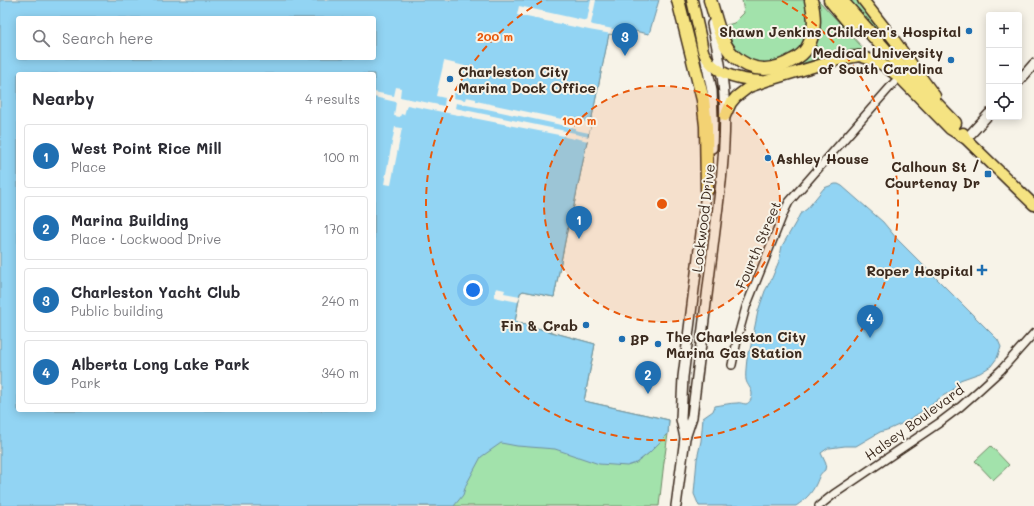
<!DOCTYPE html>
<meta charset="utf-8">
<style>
body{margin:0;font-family:Mali,sans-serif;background:#f2f2f3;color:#2b2b33}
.controls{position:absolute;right:12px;top:12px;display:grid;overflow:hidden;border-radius:4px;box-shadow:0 2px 10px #0003}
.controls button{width:36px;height:36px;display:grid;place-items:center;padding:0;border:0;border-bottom:1px solid #e1e1e2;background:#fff;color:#2b2b33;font:20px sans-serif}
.you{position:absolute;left:473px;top:290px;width:14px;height:14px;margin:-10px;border:3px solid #fff;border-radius:50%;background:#1a73e8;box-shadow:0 0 0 6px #1a73e833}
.badge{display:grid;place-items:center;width:26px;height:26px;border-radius:50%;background:#1f6fb2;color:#fff;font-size:13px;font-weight:700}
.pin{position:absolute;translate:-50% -33px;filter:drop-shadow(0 1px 2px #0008)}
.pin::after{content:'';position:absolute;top:21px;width:14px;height:12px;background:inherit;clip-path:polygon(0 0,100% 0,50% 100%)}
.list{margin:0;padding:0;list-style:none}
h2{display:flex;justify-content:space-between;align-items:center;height:52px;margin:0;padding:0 16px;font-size:17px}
h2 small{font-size:13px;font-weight:400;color:#7c7c81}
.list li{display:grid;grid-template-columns:26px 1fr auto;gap:12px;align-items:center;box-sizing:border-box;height:64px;margin:0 8px 8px;padding:0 8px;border:1px solid #e1e1e2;border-radius:4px}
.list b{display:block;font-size:15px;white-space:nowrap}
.list p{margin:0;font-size:13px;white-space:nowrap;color:#7c7c81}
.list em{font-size:13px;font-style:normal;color:#7c7c81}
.icon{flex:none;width:22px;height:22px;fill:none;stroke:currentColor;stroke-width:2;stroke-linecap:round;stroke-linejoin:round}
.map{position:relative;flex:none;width:1034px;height:506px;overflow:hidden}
.search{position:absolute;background:#fff;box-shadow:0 2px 10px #0003;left:16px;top:16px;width:360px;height:44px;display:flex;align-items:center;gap:10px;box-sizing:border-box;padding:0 14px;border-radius:4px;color:#7c7c81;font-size:15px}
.panel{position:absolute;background:#fff;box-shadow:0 2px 10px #0003;left:16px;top:72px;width:360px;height:340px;border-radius:4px}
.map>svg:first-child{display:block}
.green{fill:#a2e2ab;stroke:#6e8664}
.water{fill:#92d4f3;stroke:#6f909e;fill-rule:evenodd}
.pier{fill:#f7f3e8}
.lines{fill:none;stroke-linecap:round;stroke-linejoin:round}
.street-casing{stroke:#3b2a1e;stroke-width:10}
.secondary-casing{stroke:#3b2a1e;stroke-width:12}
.primary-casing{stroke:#3b2a1e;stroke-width:13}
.highway-casing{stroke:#3b2a1e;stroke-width:15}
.street{stroke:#f7f3e8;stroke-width:7}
.secondary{stroke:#f7f3e8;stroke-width:9}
.primary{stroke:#f5e382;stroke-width:10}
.highway{stroke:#f5e382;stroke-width:12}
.ring{fill:none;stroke:#e8590c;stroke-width:2;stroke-dasharray:7 5}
.poi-dot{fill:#1f6fb2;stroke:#f7f3e8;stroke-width:1.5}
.labels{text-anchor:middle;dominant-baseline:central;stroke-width:4;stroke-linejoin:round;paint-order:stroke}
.poi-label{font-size:14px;font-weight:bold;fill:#3b2a1e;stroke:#f7f3e8;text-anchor:end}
.street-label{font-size:14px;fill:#3b2a1e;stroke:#f7f3e8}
.centre{fill:#e8590c;stroke:#f7f3e8;stroke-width:2}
.ring-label{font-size:12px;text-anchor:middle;font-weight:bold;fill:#e8590c;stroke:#f7f3e8;stroke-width:4;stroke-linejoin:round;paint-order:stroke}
</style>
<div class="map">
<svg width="1034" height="506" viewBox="0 0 1034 506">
<rect width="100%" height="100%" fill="#f7f3e8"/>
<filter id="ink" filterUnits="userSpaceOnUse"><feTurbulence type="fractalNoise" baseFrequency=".025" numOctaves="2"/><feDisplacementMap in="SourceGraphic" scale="8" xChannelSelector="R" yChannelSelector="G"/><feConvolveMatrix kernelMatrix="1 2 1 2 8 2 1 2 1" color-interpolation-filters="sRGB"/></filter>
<g filter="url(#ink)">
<!-- green -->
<path class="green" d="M742,0H806C807,5 809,10 809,15C809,20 808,32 807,37C798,60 768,69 747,58C743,56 739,54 736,51C729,45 727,35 724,26L734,23L744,13Z
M817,0H818L864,49L863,50H849L840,51L792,67L799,62Z
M850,0H858L896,52L893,50Z
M609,33L573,210L571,211L554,297L523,291L520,293L515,322L595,344L584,401L669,420L668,434L664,462L659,506H420L445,392L636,463L649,453L474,388Z
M991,446L1009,465L993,480L975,461Z"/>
<!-- water -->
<path class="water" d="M0,0H659L649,34L624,29L623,36L609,34L573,210L571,211L554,297L523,291L520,293L515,322L595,344L584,401L669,420L668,434L649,453L636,463L627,466L599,464L555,449L517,446L501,443L481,457L466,485L463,495L454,506H0ZM18,18H374V58H18ZM18,74H374V410H18Z
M835,184H838L842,186L883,222L897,239L998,340L1001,347L1000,350L997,358L991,366L980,373L960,380L953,390L941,397L926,409L901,424L892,428L890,429L880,432L856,446H845L830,448H828L821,453L826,464L825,470C819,474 819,478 816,484C812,493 805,500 796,506H699L694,494L697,459L701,441L703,418L713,411L715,406C722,405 730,403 737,403C740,402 743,404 746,404C750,403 752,398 752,394C752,389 747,385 746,380C745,374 747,358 748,352L750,350L758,311L765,291L772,278L779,261L782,246L796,222L800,214L807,209L824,188Z"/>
<!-- pier -->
<path class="pier" d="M591,0H596L591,24L593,25L623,31V36L589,30L517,15L519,6L587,21Z
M444,61L465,66L459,94L454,93L453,98L465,100L466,97L476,99V101L576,122L577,120L591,123L589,133L575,130V128L487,109L456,103L455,108L575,133V134L589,137L588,141L575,138L574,139L565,137L564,136L407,105L404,115L401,114L400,117L394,116L396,102L374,97V92L394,96L396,87L401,88L400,97L444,106L445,98L436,96Z
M395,127L402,128L391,185L384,184Z
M496,288L505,290L504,293L520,296L518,302L494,297Z"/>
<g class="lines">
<defs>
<path id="street" d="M732,365L738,336L746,307L784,212L789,202L899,77
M819,506L834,494L939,423L960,407L977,392L1001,370L1034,333"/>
<path id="secondary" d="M705,56L712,91L713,119L712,148
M1019,81L1034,64
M966,139L989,114
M707,185L683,377L681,419L685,438L692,417L721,182C724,153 726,125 724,96C723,72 717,48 712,24
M676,506L685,438"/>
<path id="primary" d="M692,0C695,13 698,26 701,40C702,44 702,51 705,55C715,75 742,80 762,81
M863,0L895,41L935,96
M725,116L731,103L736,97L749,87L766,81L833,61L859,56L872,60L883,65L899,77L950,129L966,139
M963,133L966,139L1034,205"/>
<path id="highway" d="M678,0L703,100L706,126L707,190
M710,0C716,18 720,43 734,56C752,73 773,72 793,60C799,57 804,53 807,48C816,33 815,16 811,0
M830,0L851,25
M841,0L897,63L955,123"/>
</defs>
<!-- street casing -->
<use href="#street" class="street-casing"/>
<!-- secondary casing -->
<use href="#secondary" class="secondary-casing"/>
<!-- primary casing -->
<use href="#primary" class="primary-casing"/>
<!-- highway casing -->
<use href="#highway" class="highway-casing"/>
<!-- street -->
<use href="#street" class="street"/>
<!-- secondary -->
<use href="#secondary" class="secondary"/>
<!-- primary -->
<use href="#primary" class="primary"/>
<!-- highway -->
<use href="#highway" class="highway"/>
</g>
</g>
<!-- distance rings -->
<circle cx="662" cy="204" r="118" fill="#e8590c" fill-opacity=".12"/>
<g class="ring">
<circle cx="662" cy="204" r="118"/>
<path d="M782 1A236 236 0 1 1 542 1"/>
</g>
<!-- markers -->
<g class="poi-dot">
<circle cx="969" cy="31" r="4"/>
<circle cx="951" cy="60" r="4"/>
<circle cx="450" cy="79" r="4"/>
<circle cx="768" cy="158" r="4"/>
<rect x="984" y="170" width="8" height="8" rx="2"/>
<path d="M980 264h4v4h4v4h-4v4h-4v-4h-4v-4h4z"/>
<circle cx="586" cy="325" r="4"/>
<circle cx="622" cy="339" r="4"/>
<circle cx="658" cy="344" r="4"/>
</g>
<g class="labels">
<!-- poi labels -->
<g class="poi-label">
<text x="961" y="31">Shawn Jenkins Children's Hospital</text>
<text x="943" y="52">Medical University<tspan x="943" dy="16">of South Carolina</tspan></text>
<text x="458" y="71" text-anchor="start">Charleston City<tspan x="458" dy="16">Marina Dock Office</tspan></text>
<text x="776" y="158" text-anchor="start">Ashley House</text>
<text x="980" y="166">Calhoun St /<tspan x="980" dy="16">Courtenay Dr</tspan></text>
<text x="973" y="270">Roper Hospital</text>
<text x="578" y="325">Fin &amp; Crab</text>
<text x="666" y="336" text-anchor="start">The Charleston City<tspan x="666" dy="16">Marina Gas Station</tspan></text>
<text x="630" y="339" text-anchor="start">BP</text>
</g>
<!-- street labels -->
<g class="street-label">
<text transform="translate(703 218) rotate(-83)">Lockwood Drive</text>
<text transform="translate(758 245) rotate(-67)">Fourth Street</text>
<text transform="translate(914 422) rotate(-36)">Halsey Boulevard</text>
</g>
</g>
<circle cx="662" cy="204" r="6" class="centre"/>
<g class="ring-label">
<text x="495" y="41">200 m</text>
<text x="579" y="125">100 m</text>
</g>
</svg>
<div class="controls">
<button>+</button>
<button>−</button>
<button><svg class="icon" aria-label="locate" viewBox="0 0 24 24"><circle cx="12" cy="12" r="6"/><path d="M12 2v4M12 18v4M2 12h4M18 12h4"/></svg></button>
</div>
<div class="you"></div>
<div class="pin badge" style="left:579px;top:239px">1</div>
<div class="pin badge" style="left:648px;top:394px">2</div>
<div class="pin badge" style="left:625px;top:56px">3</div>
<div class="pin badge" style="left:870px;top:338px">4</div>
<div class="search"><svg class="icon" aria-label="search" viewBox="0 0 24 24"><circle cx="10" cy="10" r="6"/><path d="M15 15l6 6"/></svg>Search here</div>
<section class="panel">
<h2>Nearby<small>4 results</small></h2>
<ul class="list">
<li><span class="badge">1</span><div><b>West Point Rice Mill</b><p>Place</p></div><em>100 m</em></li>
<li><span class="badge">2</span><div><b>Marina Building</b><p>Place · Lockwood Drive</p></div><em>170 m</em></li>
<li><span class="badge">3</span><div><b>Charleston Yacht Club</b><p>Public building</p></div><em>240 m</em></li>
<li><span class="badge">4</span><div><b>Alberta Long Lake Park</b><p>Park</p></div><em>340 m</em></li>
</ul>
</section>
</div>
